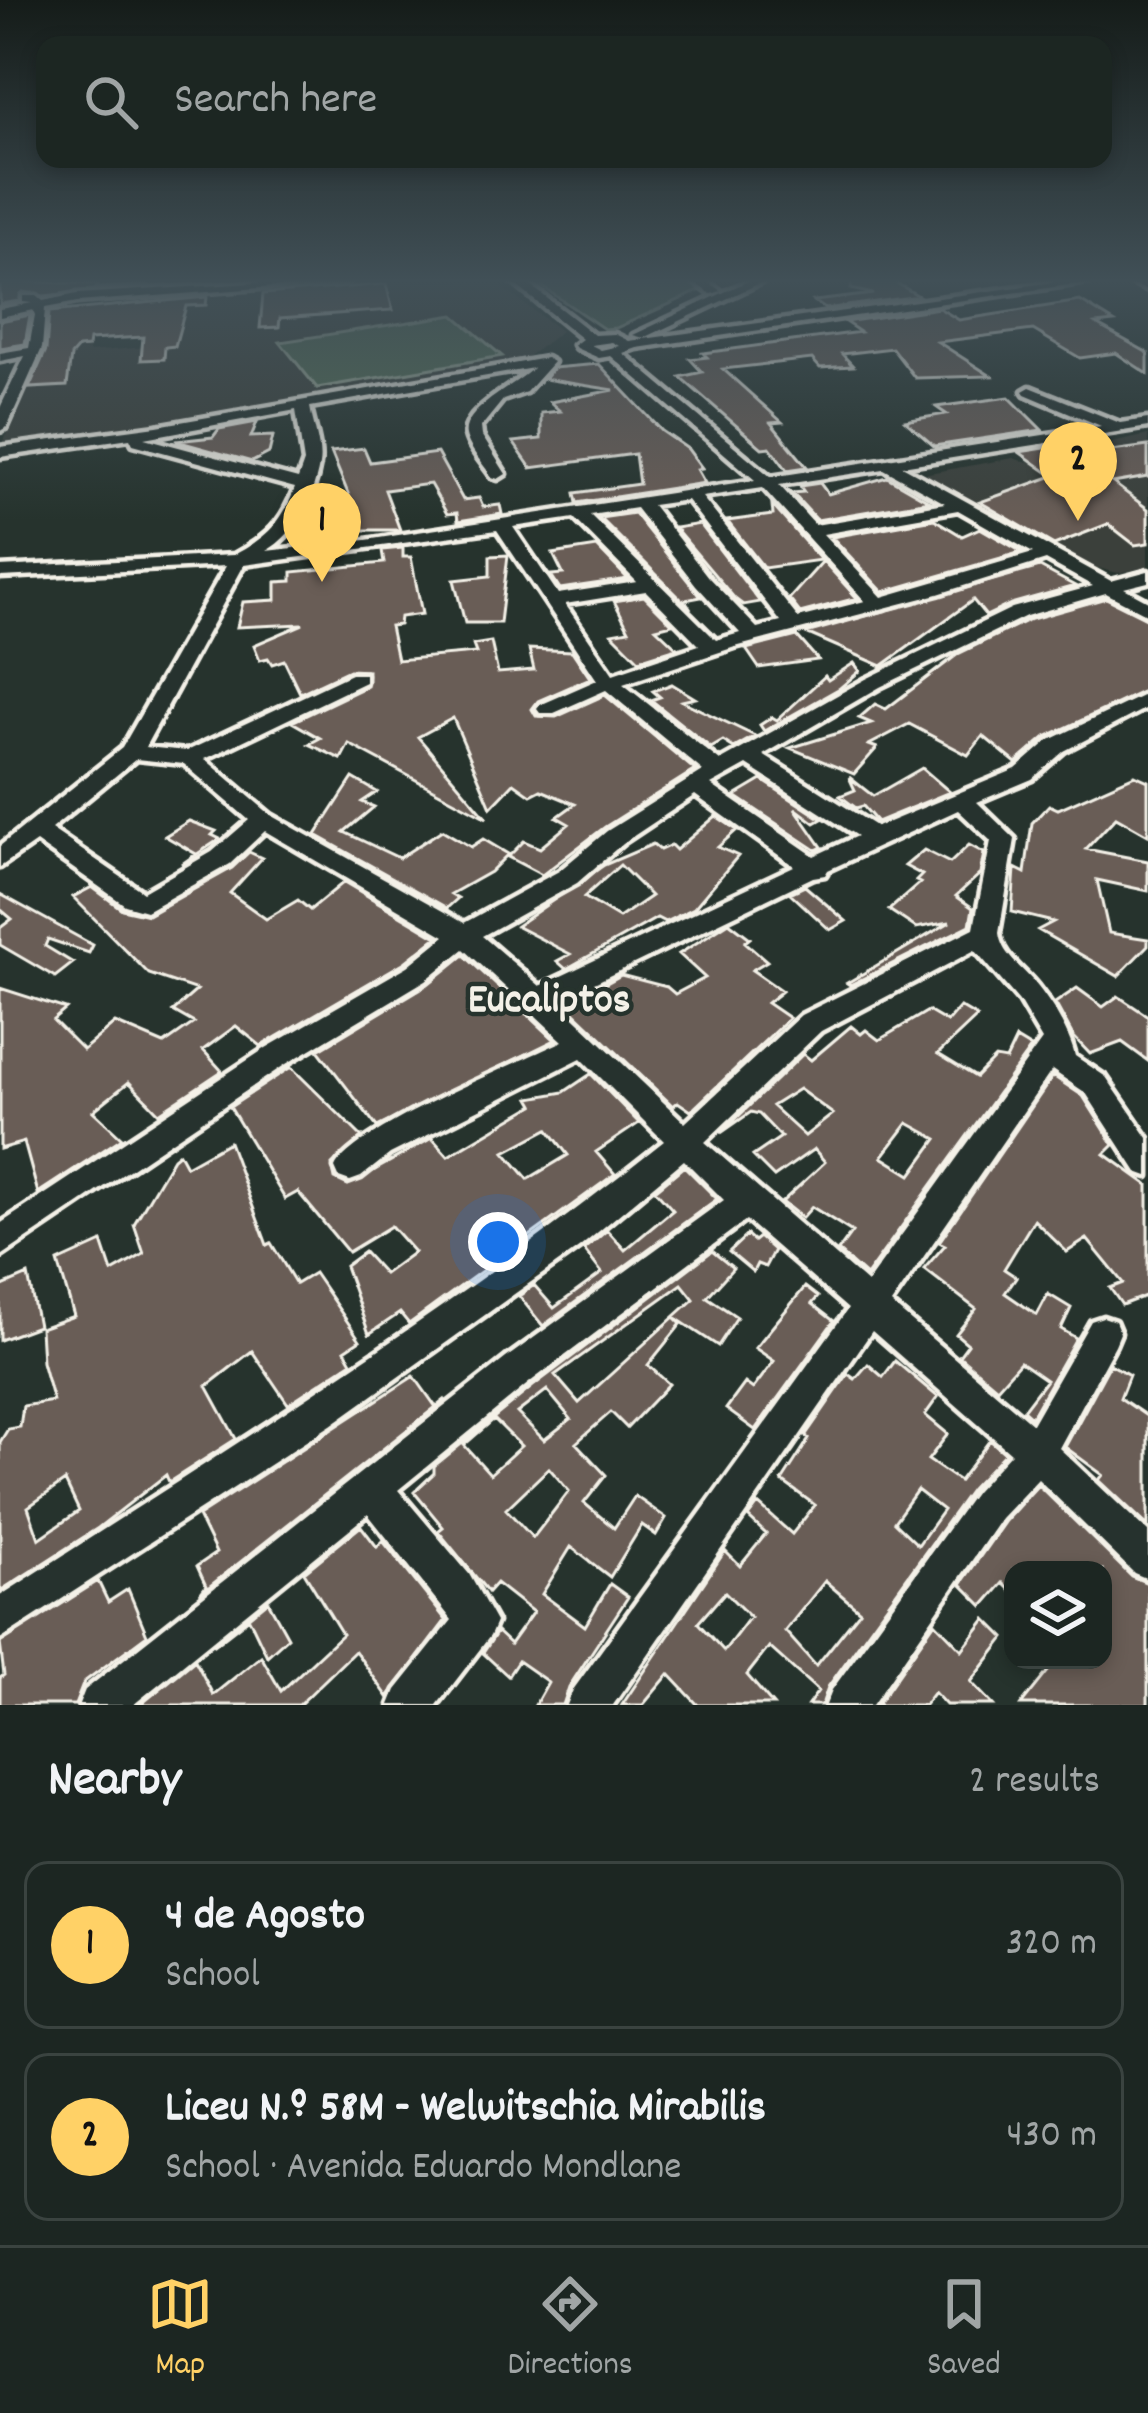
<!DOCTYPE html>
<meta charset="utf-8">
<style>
body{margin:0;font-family:Dekko,sans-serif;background:#29322f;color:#f1f3f6}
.controls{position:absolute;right:36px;bottom:36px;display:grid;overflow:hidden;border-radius:24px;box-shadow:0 6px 18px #0003}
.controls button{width:108px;height:108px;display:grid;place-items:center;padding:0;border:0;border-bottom:3px solid #3a4340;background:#1c2622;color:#f1f3f6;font:60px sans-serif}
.you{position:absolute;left:498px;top:1242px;width:42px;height:42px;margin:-30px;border:9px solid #fff;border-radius:50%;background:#1a73e8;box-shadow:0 0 0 18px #1a73e833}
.badge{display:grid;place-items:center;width:78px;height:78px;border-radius:50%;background:#ffd166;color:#111;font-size:39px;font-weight:700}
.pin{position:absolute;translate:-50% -99px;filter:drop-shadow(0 3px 6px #0008)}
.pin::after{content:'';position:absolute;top:63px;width:42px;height:36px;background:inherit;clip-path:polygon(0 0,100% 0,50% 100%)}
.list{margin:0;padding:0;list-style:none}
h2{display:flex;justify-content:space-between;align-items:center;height:156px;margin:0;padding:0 48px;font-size:51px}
h2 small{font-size:39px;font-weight:400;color:#a0a5a5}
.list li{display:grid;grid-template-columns:78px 1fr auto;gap:36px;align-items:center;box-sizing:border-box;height:168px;margin:0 24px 24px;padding:0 24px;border:3px solid #3a4340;border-radius:24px}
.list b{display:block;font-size:45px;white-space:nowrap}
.list p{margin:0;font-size:39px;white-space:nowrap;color:#a0a5a5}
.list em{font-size:39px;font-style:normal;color:#a0a5a5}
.icon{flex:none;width:66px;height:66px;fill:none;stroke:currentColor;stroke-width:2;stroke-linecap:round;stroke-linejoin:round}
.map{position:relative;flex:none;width:1148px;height:1705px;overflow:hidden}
.search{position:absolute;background:#1c2622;box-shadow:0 6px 18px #0003;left:36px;right:36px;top:36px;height:132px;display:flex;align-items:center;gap:30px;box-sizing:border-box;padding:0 42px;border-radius:24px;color:#a0a5a5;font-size:45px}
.sheet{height:540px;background:#1c2622}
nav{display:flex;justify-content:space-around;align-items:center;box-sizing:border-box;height:168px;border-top:3px solid #3a4340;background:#1c2622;font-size:33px;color:#a0a5a5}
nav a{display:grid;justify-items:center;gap:6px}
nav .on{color:#ffd166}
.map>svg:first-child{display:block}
.built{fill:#3a403a}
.green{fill:#526e55;stroke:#a3b09e;stroke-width:3}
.building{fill:#695d57;stroke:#f4f1e8;stroke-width:3;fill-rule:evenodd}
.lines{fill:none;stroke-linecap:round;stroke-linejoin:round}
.minor-casing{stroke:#f4f1e8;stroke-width:9}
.minor{fill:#26332d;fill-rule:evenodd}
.labels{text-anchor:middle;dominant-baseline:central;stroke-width:9;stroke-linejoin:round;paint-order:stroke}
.neighbourhood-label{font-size:42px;font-weight:bold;fill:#f4f1e8;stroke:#26332d}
</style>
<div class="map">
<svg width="1148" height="1705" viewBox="0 0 1148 1705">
<rect width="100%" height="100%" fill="#26332d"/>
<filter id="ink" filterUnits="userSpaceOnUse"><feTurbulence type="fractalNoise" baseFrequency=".00833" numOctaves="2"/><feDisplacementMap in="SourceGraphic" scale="24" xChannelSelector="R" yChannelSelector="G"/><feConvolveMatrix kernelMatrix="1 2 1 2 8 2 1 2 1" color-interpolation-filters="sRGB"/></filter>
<g filter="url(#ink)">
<!-- built -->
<path class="built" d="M403,281H493L561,331L521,362L152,428L2,446L37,348L90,344L89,352L146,347L150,305H131L133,299Z
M1148,435V567L1118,573L1093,567L923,474L1013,458L1025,462Z"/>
<!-- green -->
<path class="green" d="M534,281H686L701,290L616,328L604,329Z
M454,315L502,356L317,388L280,342Z"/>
<!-- building -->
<path class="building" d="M0,281L99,284L96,288L150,284L44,296L23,292L19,301L0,304Z
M852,281H893L919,296L825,309L814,301L873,294L851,289Z
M386,284L393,310L280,318L279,327L260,328L263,294Z
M207,297L206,305L186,306L175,346L165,347L164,359L141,360L143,337L89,340L88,347L78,348L71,356L67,386L29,388L46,350L49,312Z
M1080,301L1114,322L1096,324L1148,353V374L1116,353L1080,358L1033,330L938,342L991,376L915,378L892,348L842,354L853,366L820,368L812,359L723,369L782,422L771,423L807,467L787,470L770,447L762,448L680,377L702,372L690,359L707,357L703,353L860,332L845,322L939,308L959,320Z
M30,315L25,344L0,348V321Z
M599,364L662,431L688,449L702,468L697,469L705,483L577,503L575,493L639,484L635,454L531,468L513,442L541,439V413L560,411L550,402L614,390L544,379L553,368Z
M1009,397L1042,430L934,446L905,421L946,414L936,407Z
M257,422L251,437L273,436L269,453L252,462L176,441L213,437L219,429Z
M1058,446L1069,457L1148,446V477L1113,483L1148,509V543L1135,545L1108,524L1054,545L980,502L1053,476L1019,452Z
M364,448L370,462L437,453L463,500L479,498L483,507L500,505L502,514L458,521L457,513L447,514L430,484L385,490L400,530H363L331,452Z
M887,477L929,501L817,520L792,493L804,492L800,486L820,483L828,494Z
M772,505L821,560L764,568L727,521L773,515Z
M634,513L701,597L685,600L691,609L600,518Z
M934,519L962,536L980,528L1022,552L883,592L832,537Z
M700,524L760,602L743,605L735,599L675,528Z
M597,547L628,579L560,589L551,575L563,574L553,554Z
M403,548V557H411L422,614L400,617L399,625L390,626L397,660L476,653L473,645L491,642L498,673L534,670L529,649L572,651L590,678L538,701L532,709L536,716L556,717L605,695L695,770L605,827L542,875L508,857L524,841L540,848L569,824L557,817L575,804L541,790L531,795L514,783L491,807L453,718L418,737L487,818L349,744L341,759L309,744L320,738L292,722L367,686L368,671L349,670L300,693L284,660L272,664L268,658L260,660L254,645L303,624L237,627L243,602L276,600V582L292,581V572L384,563L382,550Z
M508,555L500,623H465L454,580L490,576V556Z
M823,561L857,598L800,613L789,599Z
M1040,567L1075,586L1011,604L986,616L973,600L882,666L806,633Z
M644,596L672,624L656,628L677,648L639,660L612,633L629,630L614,601Z
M1106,598L1148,619V689L1046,737L1016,763L983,736L968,755L909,724L869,745L877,748L854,774L790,748L871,723L859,718L875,704L886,709L958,654L1028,620Z
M797,636L818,660L759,668L746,649Z
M854,663L860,671L840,688L764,731L760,725L772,717L777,720L825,676L828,680Z
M672,684L695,698L682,701L755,736L734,748L723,741L711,748L651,700L660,697L653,691Z
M922,768L950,792L877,822L863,806L856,808L840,796L855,790L849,777L873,796Z
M1135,775L1148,781V835L1116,817L1086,849L1148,861V891L1097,880L1109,933L1148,939V945L1118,976L1038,930L1053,922L1012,912L1015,868L1025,873L1032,823L1049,805L1058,809Z
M353,778L377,792L362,802L374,807L344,832L399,858L442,830L471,847L483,839L508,854L490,872L451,894L458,898L447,908L316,835Z
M762,780L822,819L815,823L795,808L822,847L816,850L735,796Z
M716,816L737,830L718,847L738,856L694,908L665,922L657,918L566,969L557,961L570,954L516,926L604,865L653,844L660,850L671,845L676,850ZM620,865L651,896L619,918L584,897Z
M189,821L216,831L212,835L220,839L182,864L196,854L165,836Z
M969,845L984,853L980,874L956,896L973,908L970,925L850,985L847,983L950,922L916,928L889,910L920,883L916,881L922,875L905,866L924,850L950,863Z
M249,852L262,858L230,893L266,919L298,900L310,910L344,882L437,937L405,962L261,1046L236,1026L203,1050L222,1071L159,1113L129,1082L93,1111L122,1138L38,1193L24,1142L0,1149V988L66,1009L53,1020L83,1050L115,1023L164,1044L194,1023L173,1011L197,990L149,974L73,897L92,887L122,909L148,915L232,868Z
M805,886L846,921L830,930L790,893Z
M0,894L93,945L89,953L48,939L45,946L73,963L55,977L0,945V928L12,919L0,909Z
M729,922L750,938L745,942L767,961L752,970L782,991L767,1003L789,1018L691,1111L678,1102L673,1106L567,1005L621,975L667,987L675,994L705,978L679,954Z
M464,955L555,1040L377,1127L318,1050L428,984Z
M1077,988L1103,1007L1118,996L1148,1016V1061L1122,1042L1090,1054L1073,1036L1055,1003Z
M960,1007L977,1017L938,1054L976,1077L995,1058L1006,1060L1016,1039L1031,1048L866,1276L838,1251L852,1232L812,1207L802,1218L782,1202L825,1162L814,1149L774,1177L753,1156L781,1137L759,1114L751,1112L721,1133L803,1054L811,1060L851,1026L861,1034L866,1030L879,1040L928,1011L947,1022ZM799,1089L833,1114L805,1136L772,1106ZM908,1123L937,1139L911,1175L882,1157Z
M291,1067L362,1137L332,1165L335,1179L348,1185L432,1138L448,1156L534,1105L530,1098L564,1092L591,1074L639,1123L596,1152L615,1174L409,1324L400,1313L369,1334L345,1266L364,1252L384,1274L414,1252L391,1226L348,1252L298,1192L285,1199L230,1107ZM548,1129L568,1155L528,1179L505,1152Z
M1053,1076L1083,1096L1114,1145L1105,1154L1148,1185V1295L1122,1305L1110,1288L1123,1283L1087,1239L1067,1252L1034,1220L1004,1269L1016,1277L1005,1293L1037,1315L1048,1294L1071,1308L1061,1329L1076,1338L1031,1417L1023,1410L1046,1380L1020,1362L997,1388L959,1356L968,1344L956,1334L976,1309L924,1269L945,1245L939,1242Z
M229,1142L267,1245L271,1243L296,1284L314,1273L360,1340L345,1350L352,1362L288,1404L252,1351L207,1386L236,1439L169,1482L166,1475L98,1528L0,1591V1442L8,1429L20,1427L23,1406L53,1401L42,1362L40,1328L74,1316L58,1262L102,1242L112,1272L144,1254L134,1224L173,1158L179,1153L186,1166ZM65,1481L79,1511L39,1539L28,1507Z
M684,1166L717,1199L543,1326L519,1296L534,1285L554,1308L602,1273L584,1250L607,1230L625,1250L673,1210L655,1190Z
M747,1235L754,1241L759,1237L774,1250L765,1267L757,1264L753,1272L729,1252Z
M712,1251L733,1268L707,1297L737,1317L718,1346L674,1317L694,1299L682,1284L555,1375L579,1403L674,1317L681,1324L648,1365L669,1384L627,1428L611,1412L576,1443L606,1475L584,1503L614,1528L635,1496L666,1518L656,1535L642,1525L610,1577L571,1547L542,1594L585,1626L610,1584L628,1597L569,1687L563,1705H535L548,1682L518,1661L508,1676L483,1653L497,1632L510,1644L533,1612L496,1583L488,1592L438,1531L443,1527L414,1492L434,1473V1466L533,1386ZM547,1390L571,1419L544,1440L517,1413ZM494,1419L521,1446L490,1474L464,1445ZM549,1468L569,1491L533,1538L506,1509Z
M28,1275L38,1326L0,1340V1287Z
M805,1287L818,1297L812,1304L834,1321L755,1430L726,1409L745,1383L753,1389L774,1361L755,1348Z
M895,1361L938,1397L925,1415L948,1434L928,1460L959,1481L990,1440L1005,1453L971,1489L828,1687L822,1705H808L818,1691L769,1647L747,1675L773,1705H698L669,1674L643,1705H622L725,1551L740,1566L766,1534L748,1517L758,1504L792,1534L815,1505L782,1481L809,1439L805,1436L848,1374L855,1379L868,1364L883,1377ZM917,1490L943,1510L918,1545L894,1522ZM825,1581L860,1611L816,1666L785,1631ZM725,1592L750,1617L724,1651L698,1623Z
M1110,1364L1129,1375L1120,1398L1148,1417V1526L1099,1480L1103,1475L1065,1447Z
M414,1376L436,1407L446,1399L200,1594L206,1586L197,1566L216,1553L198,1516Z
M1038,1485L1131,1576L1148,1583V1705H1021L1057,1660H1103V1570H1013V1593L1003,1583L983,1606L961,1584L1005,1521Z
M361,1526L377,1547L383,1541L446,1620L388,1697L355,1651L299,1705H140L195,1660L213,1695L261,1656L281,1691L342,1634L304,1572Z
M98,1581L108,1602L128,1589L147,1635L84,1682L75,1705H0V1678L4,1675L0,1643Z
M268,1601L288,1637L267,1656L249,1618L213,1646Z
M986,1619L1005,1638L971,1682L993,1705H946L934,1692L924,1705H877L935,1622L962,1650Z"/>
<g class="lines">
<defs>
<path id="minor" d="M283,281H350L77,302L45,308L42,348L7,427L0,431V408L25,356L0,361V353L29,348L35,315L33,310L0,317V309L32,303L23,302V296H37L43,301L77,294Z
M511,281H525L594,335L615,334L629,341L1061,281H1095L637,348L623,353L771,477L1101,426L1025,394L1023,391L1030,387L1120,423L1148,419V427L902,466L1111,581L1148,571V582L1124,588L1148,601V615L1106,593L1026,616L880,687L763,755L877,827L1016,769L1048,741L1148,693V707L1064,751L1032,779L977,802L1015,839L999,933C1002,957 1024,968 1038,987C1053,1006 1069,1032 1075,1056L1106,1077L1148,1138V1176L1137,1172L1086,1093L1052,1070L891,1304L1032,1424L1091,1321L1103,1317L1115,1321L1120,1333L1115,1345L1059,1448L1148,1532V1579L1134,1573L1038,1479L1001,1518L872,1705H826L832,1690L975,1492L1011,1453L872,1331L613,1705H567L573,1690L848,1309L746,1220L530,1382L398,1490L469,1574L496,1622L490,1636L437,1705H390L396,1690L452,1620L368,1514L133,1705H79L85,1690L506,1358L724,1200L684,1160L580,1247L331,1425L0,1639V1596C226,1450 455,1309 664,1141L581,1058L390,1154L361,1177L350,1181L339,1177L335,1168C353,1130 518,1063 563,1041L464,949L426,980L286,1064L0,1257V1224L266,1048L408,966L445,936L265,831L230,864L146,911L125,905L36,842L0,867V846L122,748L226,566L0,577V567L234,555C267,537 282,523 295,488L133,444L130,438L0,457V447L157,426L546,358L553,362L526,392L503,400L481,427L482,436L506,474L498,479L492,477C485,466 469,449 466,435C461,410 518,384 533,368L310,407C313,425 322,448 319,465C314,495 296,535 266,551L366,540L755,480L611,356L599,358L576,348L574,345L582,339ZM612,342L619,346L601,350L591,345ZM296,410L304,462L298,479L145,438ZM884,469L945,503L815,525L779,485ZM763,488L865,601L798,618L702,497ZM687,500L781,622L757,628L708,577L652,505ZM636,508L696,585L740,633L716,640L590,515ZM958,510L1033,553L882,597L823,534ZM574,518L637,582L558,594L513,527ZM497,530L597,680L540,705L537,709L540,713H554L606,690L703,771L607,831L559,871L464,923L271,815L205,759L365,682V674H351L187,751L145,747L244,565ZM1046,560L1093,586L1012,608L866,679L720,761L623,684L735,647L938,594ZM646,591L699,645L613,674L565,604ZM136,759L184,764L249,820L212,852L143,892L51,829ZM747,765L857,836L814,856L711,785ZM695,795L794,866L540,986L482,936L577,883L623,843ZM958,810L991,841L974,928L801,1015L685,1123L557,1001L813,877L825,875L828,870ZM975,950L1019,1001L1042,1040L867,1283L705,1142L821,1031Z
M692,281H707L721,291L711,294Z
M748,281H764L644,338L633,335Z
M1129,281L1148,283V291L1131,283Z"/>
</defs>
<!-- minor casing -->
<use href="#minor" class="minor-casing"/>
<!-- minor -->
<use href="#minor" class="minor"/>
</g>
</g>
<!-- sky -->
<linearGradient id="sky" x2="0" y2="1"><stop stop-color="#151c19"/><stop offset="0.54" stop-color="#415057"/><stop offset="1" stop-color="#415057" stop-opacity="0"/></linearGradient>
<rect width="1148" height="520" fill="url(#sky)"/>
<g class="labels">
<!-- neighbourhood labels -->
<g class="neighbourhood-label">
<text x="549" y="1003">Eucaliptos</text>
</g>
</g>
</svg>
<div class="controls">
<button><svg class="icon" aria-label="layers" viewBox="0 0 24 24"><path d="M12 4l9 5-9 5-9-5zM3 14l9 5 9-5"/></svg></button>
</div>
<div class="you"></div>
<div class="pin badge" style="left:322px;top:582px">1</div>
<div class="pin badge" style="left:1078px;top:521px">2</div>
<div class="search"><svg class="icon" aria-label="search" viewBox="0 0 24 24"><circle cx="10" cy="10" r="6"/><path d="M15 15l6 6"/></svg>Search here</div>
</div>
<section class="sheet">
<h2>Nearby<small>2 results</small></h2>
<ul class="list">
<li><span class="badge">1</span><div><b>4 de Agosto</b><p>School</p></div><em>320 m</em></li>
<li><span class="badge">2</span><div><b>Liceu N.º 58M - Welwitschia Mirabilis</b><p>School · Avenida Eduardo Mondlane</p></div><em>430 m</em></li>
</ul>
</section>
<nav>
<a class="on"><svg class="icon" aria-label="map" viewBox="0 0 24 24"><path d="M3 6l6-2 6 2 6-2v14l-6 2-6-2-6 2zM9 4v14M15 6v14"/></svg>Map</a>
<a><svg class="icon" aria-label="directions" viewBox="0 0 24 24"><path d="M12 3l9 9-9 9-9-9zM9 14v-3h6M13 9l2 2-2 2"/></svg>Directions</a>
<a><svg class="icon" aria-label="saved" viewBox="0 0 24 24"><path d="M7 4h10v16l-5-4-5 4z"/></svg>Saved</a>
</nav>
